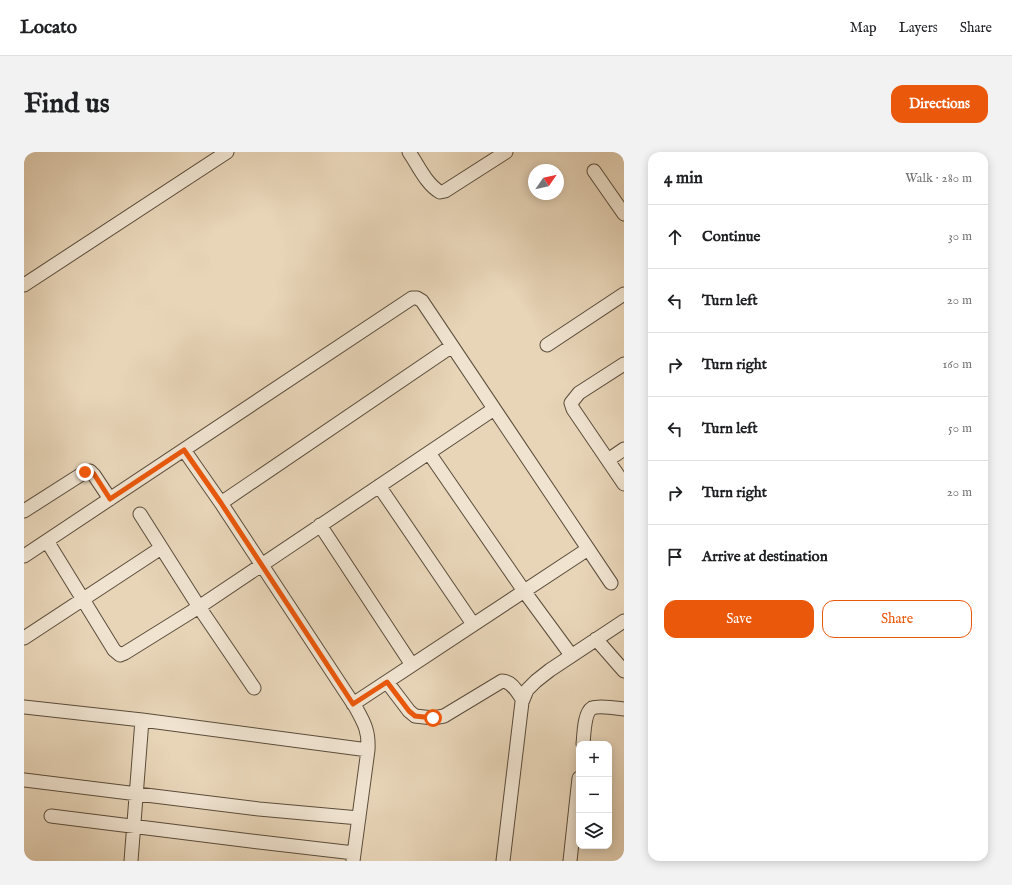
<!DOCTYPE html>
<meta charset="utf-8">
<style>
body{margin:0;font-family:"IM FELL English",serif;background:#f2f2f2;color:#202124}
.controls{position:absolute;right:12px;bottom:12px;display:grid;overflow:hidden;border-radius:8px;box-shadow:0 2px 10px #0003}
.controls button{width:36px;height:36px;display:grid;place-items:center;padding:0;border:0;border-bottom:1px solid #e0e0e0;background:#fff;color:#202124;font:20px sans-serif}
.compass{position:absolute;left:504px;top:12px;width:36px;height:36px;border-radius:50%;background:#fff;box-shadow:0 2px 10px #0003;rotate:56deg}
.stop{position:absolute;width:12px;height:12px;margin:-9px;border:3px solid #ea580c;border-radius:50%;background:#fff}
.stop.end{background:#ea580c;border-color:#fff;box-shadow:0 1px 4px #0008}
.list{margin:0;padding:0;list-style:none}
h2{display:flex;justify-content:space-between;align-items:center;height:52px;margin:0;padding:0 16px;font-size:17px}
h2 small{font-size:13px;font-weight:400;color:#757577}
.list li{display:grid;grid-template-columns:26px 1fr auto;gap:12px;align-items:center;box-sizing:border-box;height:64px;padding:0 16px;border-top:1px solid #e0e0e0}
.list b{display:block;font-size:15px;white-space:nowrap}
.list em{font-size:13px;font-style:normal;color:#757577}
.actions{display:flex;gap:8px;padding:12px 16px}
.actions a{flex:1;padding:9px 0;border:1px solid #ea580c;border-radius:12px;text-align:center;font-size:14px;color:#ea580c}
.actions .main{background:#ea580c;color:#fff}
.icon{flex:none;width:22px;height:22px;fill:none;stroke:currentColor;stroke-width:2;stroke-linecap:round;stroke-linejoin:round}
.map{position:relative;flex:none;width:600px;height:709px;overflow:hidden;border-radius:12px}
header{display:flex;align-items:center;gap:24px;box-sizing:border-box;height:56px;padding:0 20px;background:#fff;border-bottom:1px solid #e0e0e0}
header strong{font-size:19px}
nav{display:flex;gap:22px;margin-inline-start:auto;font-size:14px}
.intro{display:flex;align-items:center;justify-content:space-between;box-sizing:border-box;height:96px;padding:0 24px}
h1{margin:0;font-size:28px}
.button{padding:10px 18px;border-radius:12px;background:#ea580c;color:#fff;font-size:14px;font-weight:700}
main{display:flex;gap:24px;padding:0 24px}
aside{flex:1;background:#fff;border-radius:12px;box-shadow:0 2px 10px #0003}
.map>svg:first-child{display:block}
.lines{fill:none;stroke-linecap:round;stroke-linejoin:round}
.street-casing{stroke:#5a4c3a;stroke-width:15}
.street{stroke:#f0e4d1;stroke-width:13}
.route{stroke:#ea580c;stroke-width:5}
</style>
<header>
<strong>Locato</strong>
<nav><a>Map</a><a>Layers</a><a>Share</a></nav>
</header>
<div class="intro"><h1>Find us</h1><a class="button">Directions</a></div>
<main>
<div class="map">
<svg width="600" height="709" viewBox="0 0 600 709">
<rect width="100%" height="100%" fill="#e8d5b8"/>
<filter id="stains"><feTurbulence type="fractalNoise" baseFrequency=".005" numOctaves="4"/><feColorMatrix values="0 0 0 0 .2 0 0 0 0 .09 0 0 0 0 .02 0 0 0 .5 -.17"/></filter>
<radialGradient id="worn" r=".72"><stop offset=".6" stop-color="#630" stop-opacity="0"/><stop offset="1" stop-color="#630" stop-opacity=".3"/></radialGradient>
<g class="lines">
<defs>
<path id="street" d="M385,0C394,13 402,32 416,40L421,39L482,0
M570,19L600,62
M0,133L203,0
M523,193L600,142
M600,212L555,241L547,251L549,257L600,332
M160,298L197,351L332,556C341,572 345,580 344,598L329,709
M405,301L500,439L547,503
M584,308L600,297
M355,334L449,472
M197,351L428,194
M0,359L61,320L66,319L70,323L86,347
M116,362L175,455L230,536
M296,373L388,513
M23,389L90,498L96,503L101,501L175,455L470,257
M0,404L388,146H393L398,149L587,431
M0,486L137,396
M572,487L600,519
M363,530L385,559L391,564L409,566L420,564L478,529C488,529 493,540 499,548
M329,552L564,397
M0,555L118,568
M559,592C560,583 560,561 568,556C575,553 592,556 600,557
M0,628L235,657L335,666
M27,664L227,689L330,701
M107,709L118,568L344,598
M479,709L498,550L503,538L512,529L526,518L600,469
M546,709L555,626"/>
</defs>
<!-- street casing -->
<use href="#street" class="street-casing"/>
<!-- street -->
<use href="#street" class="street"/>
</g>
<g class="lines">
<!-- route -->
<path class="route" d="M61,320L66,319L70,322L86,347L160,298L197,351L329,552L363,530L385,559L391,564L409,566"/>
</g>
<rect width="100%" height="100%" filter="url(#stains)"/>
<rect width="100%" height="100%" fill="url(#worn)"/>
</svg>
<div class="controls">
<button>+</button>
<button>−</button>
<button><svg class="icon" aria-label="layers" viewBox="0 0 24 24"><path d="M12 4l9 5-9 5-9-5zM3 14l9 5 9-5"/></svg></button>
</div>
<svg class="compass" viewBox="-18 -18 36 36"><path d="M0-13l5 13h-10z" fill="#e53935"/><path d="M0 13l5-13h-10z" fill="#757577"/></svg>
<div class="stop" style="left:409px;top:566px"></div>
<div class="stop end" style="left:61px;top:320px"></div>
</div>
<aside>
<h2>4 min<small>Walk · 280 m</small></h2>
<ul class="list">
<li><svg class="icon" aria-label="ahead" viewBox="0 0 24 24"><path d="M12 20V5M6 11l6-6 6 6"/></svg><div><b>Continue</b></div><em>30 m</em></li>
<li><svg class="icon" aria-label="left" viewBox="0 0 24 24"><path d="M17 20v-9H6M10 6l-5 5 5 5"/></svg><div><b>Turn left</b></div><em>20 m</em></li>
<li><svg class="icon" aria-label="right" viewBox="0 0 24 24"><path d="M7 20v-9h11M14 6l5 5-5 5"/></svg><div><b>Turn right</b></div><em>160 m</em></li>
<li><svg class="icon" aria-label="left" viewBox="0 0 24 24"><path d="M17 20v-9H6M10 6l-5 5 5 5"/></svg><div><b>Turn left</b></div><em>50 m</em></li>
<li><svg class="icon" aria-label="right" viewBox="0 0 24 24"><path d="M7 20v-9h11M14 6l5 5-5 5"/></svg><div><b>Turn right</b></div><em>20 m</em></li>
<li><svg class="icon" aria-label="arrive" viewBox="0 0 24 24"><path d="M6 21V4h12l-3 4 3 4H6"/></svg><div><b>Arrive at destination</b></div></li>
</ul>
<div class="actions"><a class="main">Save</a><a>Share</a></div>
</aside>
</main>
